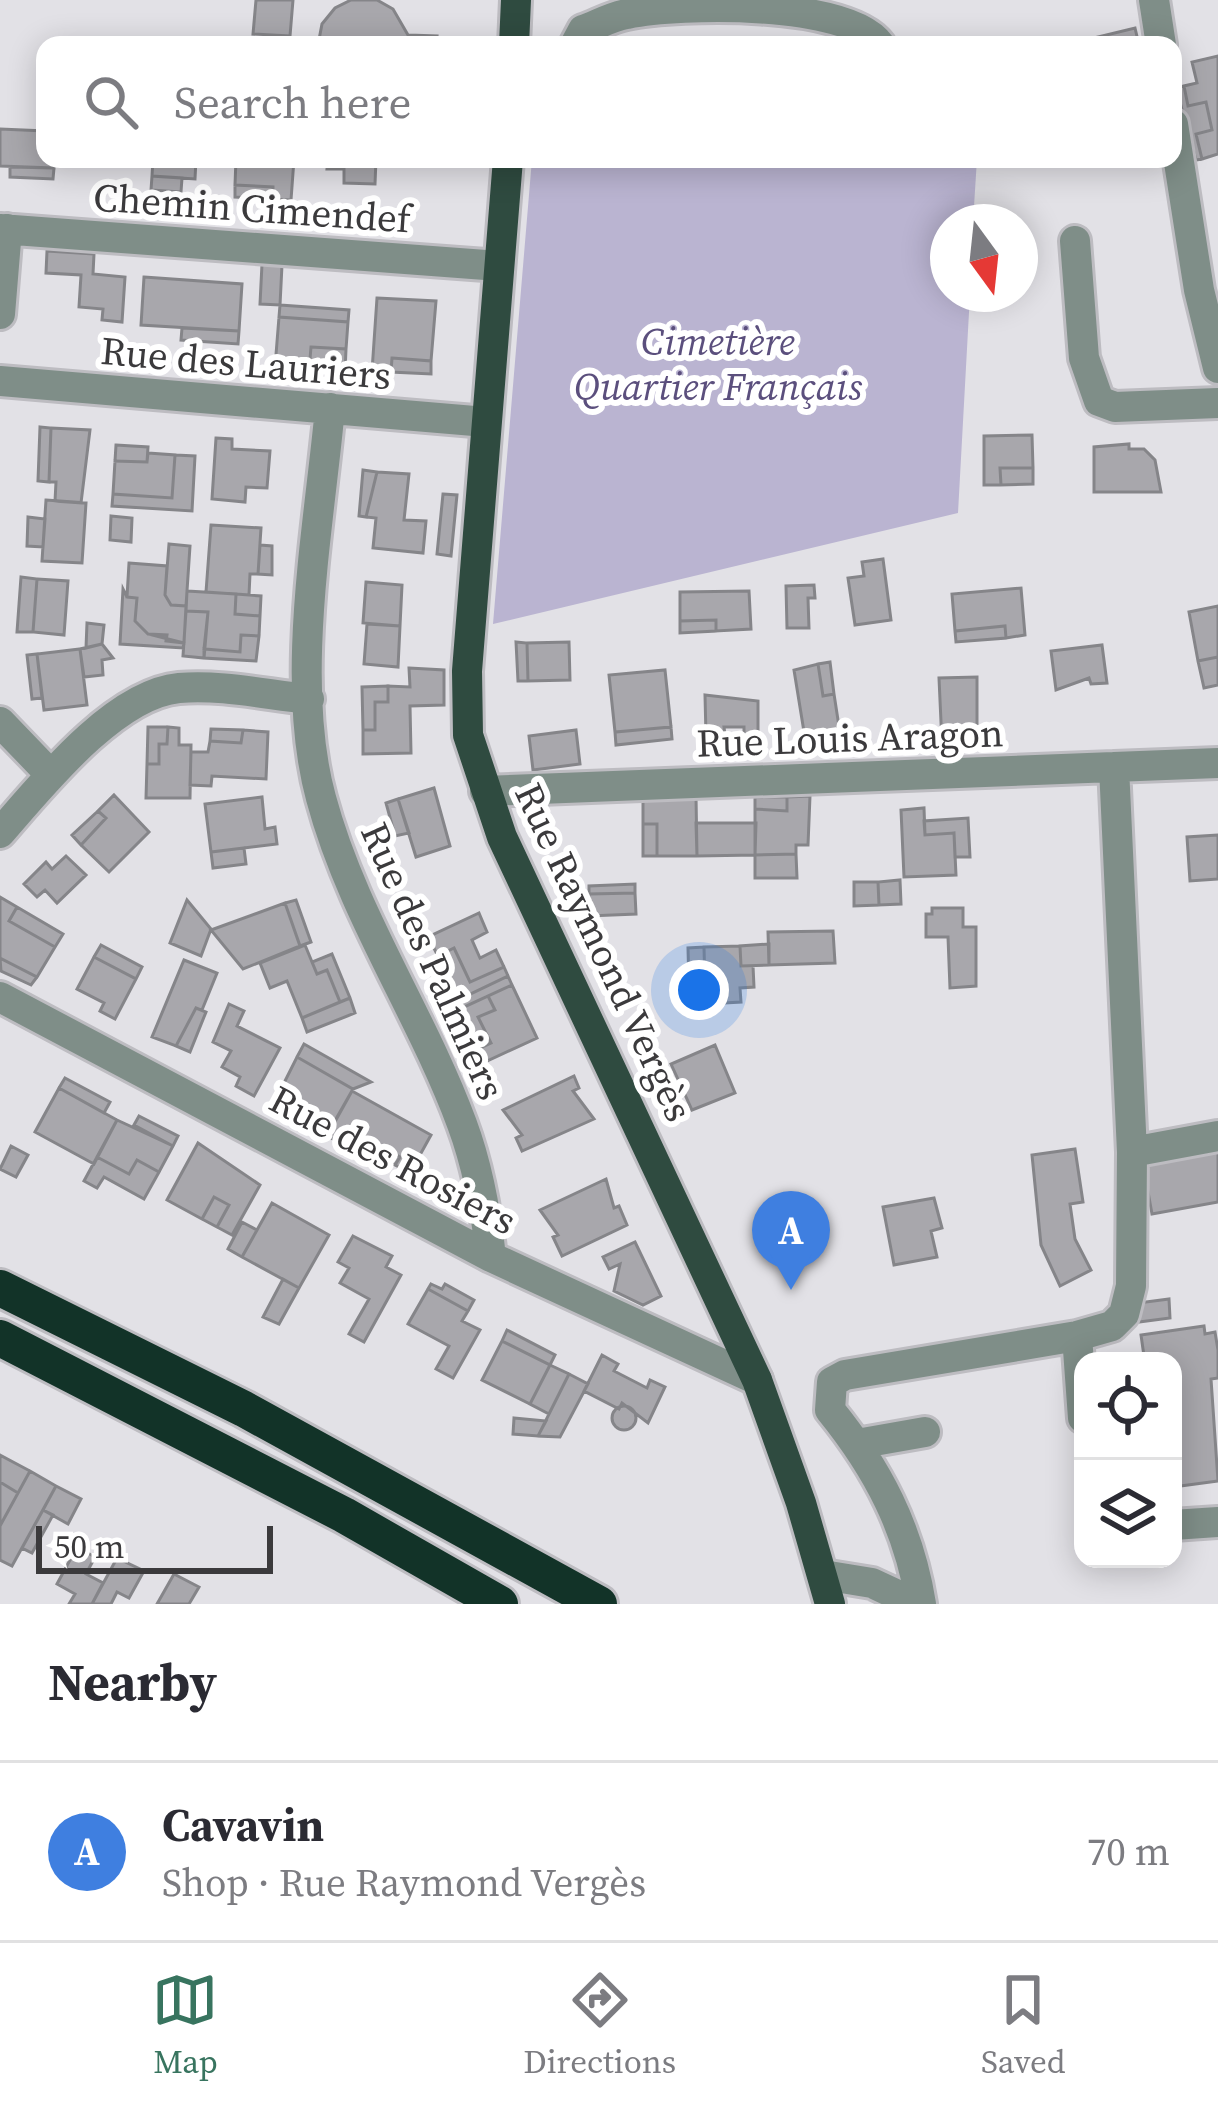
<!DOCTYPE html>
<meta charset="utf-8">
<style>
body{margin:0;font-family:"Source Serif 4",serif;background:#f2f2f3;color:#2b2b33}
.controls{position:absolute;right:36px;bottom:36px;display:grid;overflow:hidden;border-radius:24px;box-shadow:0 6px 30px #0003}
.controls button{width:108px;height:108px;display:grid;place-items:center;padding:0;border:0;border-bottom:3px solid #e1e1e2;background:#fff;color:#2b2b33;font:60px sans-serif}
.compass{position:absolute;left:930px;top:204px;width:108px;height:108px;border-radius:50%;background:#fff;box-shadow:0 6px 30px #0003;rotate:165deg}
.scale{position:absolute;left:36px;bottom:30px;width:237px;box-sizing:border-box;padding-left:12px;border:6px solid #3b3a3c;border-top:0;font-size:33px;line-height:42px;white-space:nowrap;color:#3b3a3c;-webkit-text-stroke:9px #fff;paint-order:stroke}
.you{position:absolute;left:699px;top:990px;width:42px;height:42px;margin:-30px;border:9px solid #fff;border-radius:50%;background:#1a73e8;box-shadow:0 0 0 18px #1a73e833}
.badge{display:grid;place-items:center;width:78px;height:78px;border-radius:50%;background:#38745f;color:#fff;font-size:39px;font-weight:700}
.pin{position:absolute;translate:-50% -99px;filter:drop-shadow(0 3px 6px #0008)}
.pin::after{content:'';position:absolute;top:63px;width:42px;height:36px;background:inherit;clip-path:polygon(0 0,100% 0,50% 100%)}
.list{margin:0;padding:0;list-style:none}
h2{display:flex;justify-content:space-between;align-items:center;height:156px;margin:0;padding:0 48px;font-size:51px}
h2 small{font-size:39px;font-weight:400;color:#7c7c81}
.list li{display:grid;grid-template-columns:78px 1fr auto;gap:36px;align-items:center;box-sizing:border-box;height:180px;padding:0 48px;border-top:3px solid #e1e1e2}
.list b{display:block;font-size:45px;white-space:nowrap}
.list p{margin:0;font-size:39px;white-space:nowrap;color:#7c7c81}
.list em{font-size:39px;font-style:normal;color:#7c7c81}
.icon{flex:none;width:66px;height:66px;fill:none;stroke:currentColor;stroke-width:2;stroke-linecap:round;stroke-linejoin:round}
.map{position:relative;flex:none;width:1218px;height:1604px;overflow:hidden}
.search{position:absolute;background:#fff;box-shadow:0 6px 30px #0003;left:36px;right:36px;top:36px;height:132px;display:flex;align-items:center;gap:30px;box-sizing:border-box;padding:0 42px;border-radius:24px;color:#7c7c81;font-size:45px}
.sheet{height:336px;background:#fff}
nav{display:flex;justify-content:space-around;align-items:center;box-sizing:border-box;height:168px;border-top:3px solid #e1e1e2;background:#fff;font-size:33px;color:#7c7c81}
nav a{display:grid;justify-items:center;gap:6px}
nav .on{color:#38745f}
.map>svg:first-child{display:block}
.green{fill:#bab4d1}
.building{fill:#a8a7ac;stroke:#858589;stroke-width:3}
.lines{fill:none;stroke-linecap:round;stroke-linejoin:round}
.minor-casing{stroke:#bdbcc1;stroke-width:36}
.major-casing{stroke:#bdbcc1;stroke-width:36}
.highway-casing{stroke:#bdbcc1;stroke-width:42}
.minor{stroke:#7f8e88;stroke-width:30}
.major{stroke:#2f4b40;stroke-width:30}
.highway{stroke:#123328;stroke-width:36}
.labels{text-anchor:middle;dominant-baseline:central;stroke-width:12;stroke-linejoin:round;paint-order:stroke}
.street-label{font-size:39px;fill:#3b3a3c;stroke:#fff}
.park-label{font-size:39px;font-style:italic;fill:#5b4f7d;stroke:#fff}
</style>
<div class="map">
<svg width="1218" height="1604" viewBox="0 0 1218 1604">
<rect width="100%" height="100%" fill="#e2e1e6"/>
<!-- green -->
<path class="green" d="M532,159H977L973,222H948V294H970L958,513L493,624Z"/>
<!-- building -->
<path class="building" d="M256,0H293L290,36L253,34Z
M351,0H377L393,9L408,35L437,36L436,45H318L322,24L335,8Z
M1135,28L1139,45H1065Z
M1218,56V154L1202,159L1196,134L1212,130L1206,102L1188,106L1184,86L1197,83L1192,62Z
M1184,86L1188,106L1206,102L1212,130L1196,134L1202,159L1196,160L1176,88Z
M0,129L45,131V159H54V168L0,166Z
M153,159H196L195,179L152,176Z
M236,159H294L291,200L273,199V187L235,185Z
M328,159H376L375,184L344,183V169H327Z
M10,167L54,168L53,179L10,177Z
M152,176L182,178L181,192L151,190Z
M235,185L273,187V199L235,197Z
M47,251L94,254L93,274L125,277L122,322L102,320L103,309L79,307L81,275L46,273Z
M262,264L282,265L280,305L260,304Z
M144,277L242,284L239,331L141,325Z
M377,298L436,301L431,361L392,358L391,372L372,371Z
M280,305L349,310L348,322L279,317Z
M279,317L348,322L346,349L311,347L310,359L293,358V368L275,367Z
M182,328L239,331L238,344L181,340Z
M311,347L346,349L345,372L293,368V358L310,359Z
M392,358L431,361V374L391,372Z
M40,427L51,428L49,482L38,481Z
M51,428L90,430L81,503L55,501L56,482H49Z
M1032,435L1033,468H1000L1001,485H984V436Z
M216,438L232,439V449L270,451L267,488L246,487L245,502L212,499Z
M1129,444V449H1144L1155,460L1161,492H1094V447Z
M116,445L148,447L147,462L115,461Z
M148,453L175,455L172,498L113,494L115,461L147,462Z
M175,455L195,456L192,511L112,506L113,494L172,498Z
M1000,468H1033V484L1001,485Z
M363,470L377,472L366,517L359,516Z
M377,472L409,474L404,520L426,521L423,553L373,548L376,518L366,517Z
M443,494L457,495L451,556L437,554Z
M46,500L86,503L82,563L42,561Z
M111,516L132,518L131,542L110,540Z
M28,517L45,519L43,547L27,546Z
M211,525L261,528L258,574H250L249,595L206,592Z
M169,544L190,546L186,606L171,605L165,595Z
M260,545L272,546V575L258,574Z
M883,559L891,620L855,625L848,578L864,576L862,562Z
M129,563L167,566L165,595L171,605L186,606L184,643L148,634L135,621L137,598L127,597Z
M21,577L37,579L33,632H17Z
M37,579L68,581L64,635L33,632Z
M366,582L402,585L400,626L363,623Z
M814,585L815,598H808L809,628H787L786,586Z
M1021,588L1025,635L1006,638L1005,626L955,631L952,594Z
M123,589L127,597L137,598L135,621L148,634L167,635L166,641L184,643L183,648L120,644Z
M187,591L236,594L235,614L260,616L259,636L241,635L240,652L204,649L208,612L186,611Z
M749,591L751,629L716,631V620L680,621V592Z
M236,594L261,596L260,616L235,614Z
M1218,606V657L1198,661L1189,612Z
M186,611L208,612L204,658L183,656Z
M716,620V631L680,633V621Z
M87,623L104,625L102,644L86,648Z
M367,624L400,626L398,667L364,664Z
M1005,626L1006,638L956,642L955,631Z
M241,635L259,636L256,661L204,658V649L240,652Z
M516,642L527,643L528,681H518Z
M569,642L570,680L528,681L527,643Z
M102,644L113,658L102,660L103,675L84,677L80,649Z
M1102,645L1107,683L1091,684L1089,678L1056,690L1051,651Z
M80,649L87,705L44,710L37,654Z
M37,654L42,698L32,699L27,655Z
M1218,657V685L1204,688L1198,661Z
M830,662L834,694L823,696L818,664Z
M818,664L823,696L834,694L840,733L805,738L794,670Z
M409,668L444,670V705L410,706L411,753L363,754V730H375V702H388V686L410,687Z
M665,670L671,727L615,732L609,675Z
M977,677V743L942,744L939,678Z
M388,686V702H375V730H363L362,687Z
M705,695L758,701V735H744V727H724L725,735L706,736Z
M148,727H168L167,744H159V764H147Z
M168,727L179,728V745H191L190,798H146L147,764H159V744H167Z
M671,727L672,739L616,745L615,732Z
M211,729L243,730L241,743L210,741Z
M243,730L268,732L266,779L212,776L211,786L190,785L191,752H208L210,741L241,743Z
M576,730L580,764L533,770L529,736Z
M434,788L450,846L416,857L398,799Z
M114,795L149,832L109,872L81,845L106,818L98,811Z
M696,796L697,856H657V824H643V797Z
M810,796L808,845H796V854L755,855V809L787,811V797Z
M262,797L265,829L275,827L277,844L211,852L205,804Z
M755,797H787V811L755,809Z
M398,799L409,833L395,836L386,803Z
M924,808L925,835L954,833L956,875L904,877L901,810Z
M98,811L106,818L81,845L72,835Z
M968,818L970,857H955L954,833L925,835L924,821Z
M696,823H756L755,855L697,856Z
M643,824H657V856H643Z
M1218,835V879L1190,881L1187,837Z
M244,848L246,864L213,868L211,852Z
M796,854L797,878H755V855Z
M66,856L86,875L57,903L45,890L37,897L24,884L46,862L52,869Z
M900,880L901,904L879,905L878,882Z
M854,882H878L879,905L854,906Z
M635,884V893L589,894V886Z
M635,893L636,914L589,916V894Z
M0,897L17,907L9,921L55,947L37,977L0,958Z
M187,900L211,929L201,956L170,943Z
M296,900L311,942L300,946L285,903Z
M285,903L300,946L243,969L211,930Z
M17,907L63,934L55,947L9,921Z
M932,908H963V927H976V986L950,988L948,937H926V914H932Z
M479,913L487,932L472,940L480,958L496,950L504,967L470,982L454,948L438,956L428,937Z
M833,931L835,963L769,965L768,932Z
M769,944V965L741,966L740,946Z
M101,945L142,967L136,979L94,957Z
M305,945L317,974L327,970L340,1002L302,1018L287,981L270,988L260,963Z
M740,946L741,966H753L754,987L740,988L741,1002L689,1005V988L705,987L704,947Z
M704,947L705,987L689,988L688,948Z
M454,948L470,982L504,967L508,976L458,1000L438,956Z
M332,954L350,998L340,1002L327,970L317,974L312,962Z
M94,957L136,979L115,1019L100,1011L104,1003L77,989Z
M0,958L37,977L31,985L1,971Z
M184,960L217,973L202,1010L196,1008L176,1046L152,1037Z
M508,976L512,985L462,1008L458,1000Z
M512,985L537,1038L487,1061L480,1048L491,1043L478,1017L495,1010L488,996Z
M488,996L495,1010L478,1017L491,1043L480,1048L462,1008Z
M350,998L355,1013L307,1032L302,1018Z
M229,1004L244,1011L237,1026L280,1048L254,1096L236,1086L240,1077L222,1067L231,1051L213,1042Z
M196,1008L206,1012L190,1052L176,1046Z
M304,1044L371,1082L353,1089L297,1057Z
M715,1045L735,1093L692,1110L671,1064Z
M297,1057L353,1089L328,1133L295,1116L301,1105L279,1093Z
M574,1076L579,1088L573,1091L594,1119L522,1151L516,1138L522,1135L503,1110Z
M65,1078L110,1102L104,1113L59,1088Z
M59,1088L117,1120L94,1164L35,1132Z
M352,1091L431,1135L410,1173L395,1165L400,1157L354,1131L345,1145L327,1136Z
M139,1116L178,1136L173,1146L134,1125Z
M117,1120L173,1146L159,1172L137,1160L129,1174L97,1157Z
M354,1131L400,1157L395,1165L349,1140Z
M198,1143L260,1185L232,1235L217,1227L229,1205L214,1197L202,1219L167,1200Z
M11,1146L28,1155L16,1177L0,1169Z
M1075,1149L1083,1202L1070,1204L1075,1239L1091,1270L1060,1286L1041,1245L1032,1155Z
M1218,1149V1202L1152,1214L1143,1164Z
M97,1157L129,1174L137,1160L159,1172L144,1199L104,1177L97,1188L84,1181Z
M606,1179L614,1208L619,1206L627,1225L562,1256L553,1237L558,1235L540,1210Z
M214,1197L229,1205L217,1227L202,1219Z
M934,1198L942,1228L931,1231L937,1257L894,1265L883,1207Z
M272,1203L329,1235L299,1288L242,1257Z
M242,1222L257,1230L242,1257L228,1249Z
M353,1236L392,1256L386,1267L401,1275L364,1342L349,1334L369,1299L340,1283L349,1268L338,1262Z
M635,1242L661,1296L643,1305L614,1291L620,1264L609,1269L603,1257Z
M283,1279L299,1288L279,1324L263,1317Z
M431,1284L442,1289L445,1284L474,1300L468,1311L428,1289Z
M428,1289L468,1311L462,1321L480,1330L453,1378L436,1369L449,1346L408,1324Z
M1169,1299L1170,1318L1139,1322L1138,1303Z
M1204,1326L1205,1334L1215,1332L1218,1350V1378L1211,1379L1218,1481L1173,1487V1361H1108L1144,1356L1141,1335Z
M507,1330L555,1355L550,1365L502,1341Z
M502,1341L550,1365L530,1404L482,1380Z
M602,1355L618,1364L614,1371L647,1388L650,1380L665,1387L648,1423L622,1403L619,1409L584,1391Z
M550,1365L569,1374L549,1414L530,1404Z
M569,1374L588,1384L560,1437L538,1436Z
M612 1418a12 12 0 1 1 24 0a12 12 0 1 1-24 0Z
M514,1418L546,1421L538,1436L513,1434Z
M0,1455L30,1471L18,1493L0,1482Z
M30,1471L56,1486L12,1566L0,1560V1526Z
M0,1482L18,1493L0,1526Z
M56,1486L81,1499L68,1524L43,1510Z
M43,1510L53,1515L32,1553L22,1548Z
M77,1547L95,1557L86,1574L103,1583L92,1604H69L75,1594L57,1584Z
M117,1558L144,1571L129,1598L117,1592L111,1604H92Z
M174,1574L199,1587L189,1604H157Z"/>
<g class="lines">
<defs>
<path id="minor" d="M1154,0L1161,45
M575,45L583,30C597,25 613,16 627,14C680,3 848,0 880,45
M1173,124L1199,290L1218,368
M0,229L499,266
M1075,241L1084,358L1099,401L1115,407L1218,403
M0,314L7,229
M0,381L486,422
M330,408C319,528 289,681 321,798C352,914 421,1013 462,1124C478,1167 486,1212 491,1257
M0,722L51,775
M485,791L1218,763
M0,833C41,786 114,694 179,688C220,684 268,695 309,699
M0,997L491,1257L757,1380
M1132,1152L1218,1136
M1077,1336L1083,1418
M857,1444L925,1432
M1173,1525L1218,1522
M823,1575L872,1583L917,1604
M921,1604C909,1529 878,1469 830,1410L832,1382L845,1375L1077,1336L1112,1326L1124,1314L1131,1286L1132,1152L1114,767"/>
<path id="major" d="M514,45L516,0
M508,159L467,671L468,735L502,837L757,1380L801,1503L830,1604"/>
<path id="highway" d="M0,1288L244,1409L599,1604
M0,1338L344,1515L500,1604"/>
</defs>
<!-- minor casing -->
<use href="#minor" class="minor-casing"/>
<!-- major casing -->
<use href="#major" class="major-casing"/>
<!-- highway casing -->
<use href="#highway" class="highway-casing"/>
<!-- minor -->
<use href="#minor" class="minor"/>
<!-- major -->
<use href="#major" class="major"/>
<!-- highway -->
<use href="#highway" class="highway"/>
</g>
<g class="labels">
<!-- street labels -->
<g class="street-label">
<text transform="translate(252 208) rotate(4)">Chemin Cimendef</text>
<text transform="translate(246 363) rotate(5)">Rue des Lauriers</text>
<text transform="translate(850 738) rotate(-2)">Rue Louis Aragon</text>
<text transform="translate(604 952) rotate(65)">Rue Raymond Vergès</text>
<text transform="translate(433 961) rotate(66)">Rue des Palmiers</text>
<text transform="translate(393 1160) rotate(28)">Rue des Rosiers</text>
</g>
<!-- park labels -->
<g class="park-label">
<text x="718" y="341">Cimetière<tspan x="718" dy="45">Quartier Français</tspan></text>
</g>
</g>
</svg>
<div class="controls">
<button><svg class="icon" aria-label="locate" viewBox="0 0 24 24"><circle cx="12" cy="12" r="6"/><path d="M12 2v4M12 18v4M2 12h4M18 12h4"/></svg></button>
<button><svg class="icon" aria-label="layers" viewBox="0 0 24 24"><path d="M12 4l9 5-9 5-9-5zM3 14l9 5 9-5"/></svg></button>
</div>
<svg class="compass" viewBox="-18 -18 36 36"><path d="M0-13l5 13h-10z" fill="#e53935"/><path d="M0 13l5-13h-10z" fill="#7c7c81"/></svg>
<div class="scale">50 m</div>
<div class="you"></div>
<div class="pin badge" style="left:791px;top:1290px;background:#3f7fe0">A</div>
<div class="search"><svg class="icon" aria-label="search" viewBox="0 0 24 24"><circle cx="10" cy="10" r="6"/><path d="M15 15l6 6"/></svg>Search here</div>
</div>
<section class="sheet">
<h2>Nearby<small></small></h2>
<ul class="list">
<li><span class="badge" style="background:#3f7fe0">A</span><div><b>Cavavin</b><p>Shop · Rue Raymond Vergès</p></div><em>70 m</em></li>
</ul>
</section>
<nav>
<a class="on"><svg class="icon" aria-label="map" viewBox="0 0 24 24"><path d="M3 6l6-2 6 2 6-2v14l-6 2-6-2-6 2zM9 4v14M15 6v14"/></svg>Map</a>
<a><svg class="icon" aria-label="directions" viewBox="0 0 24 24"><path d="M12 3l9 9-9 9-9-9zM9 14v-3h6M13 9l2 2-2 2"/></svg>Directions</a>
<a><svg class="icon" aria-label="saved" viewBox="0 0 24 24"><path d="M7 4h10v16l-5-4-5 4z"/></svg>Saved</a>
</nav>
